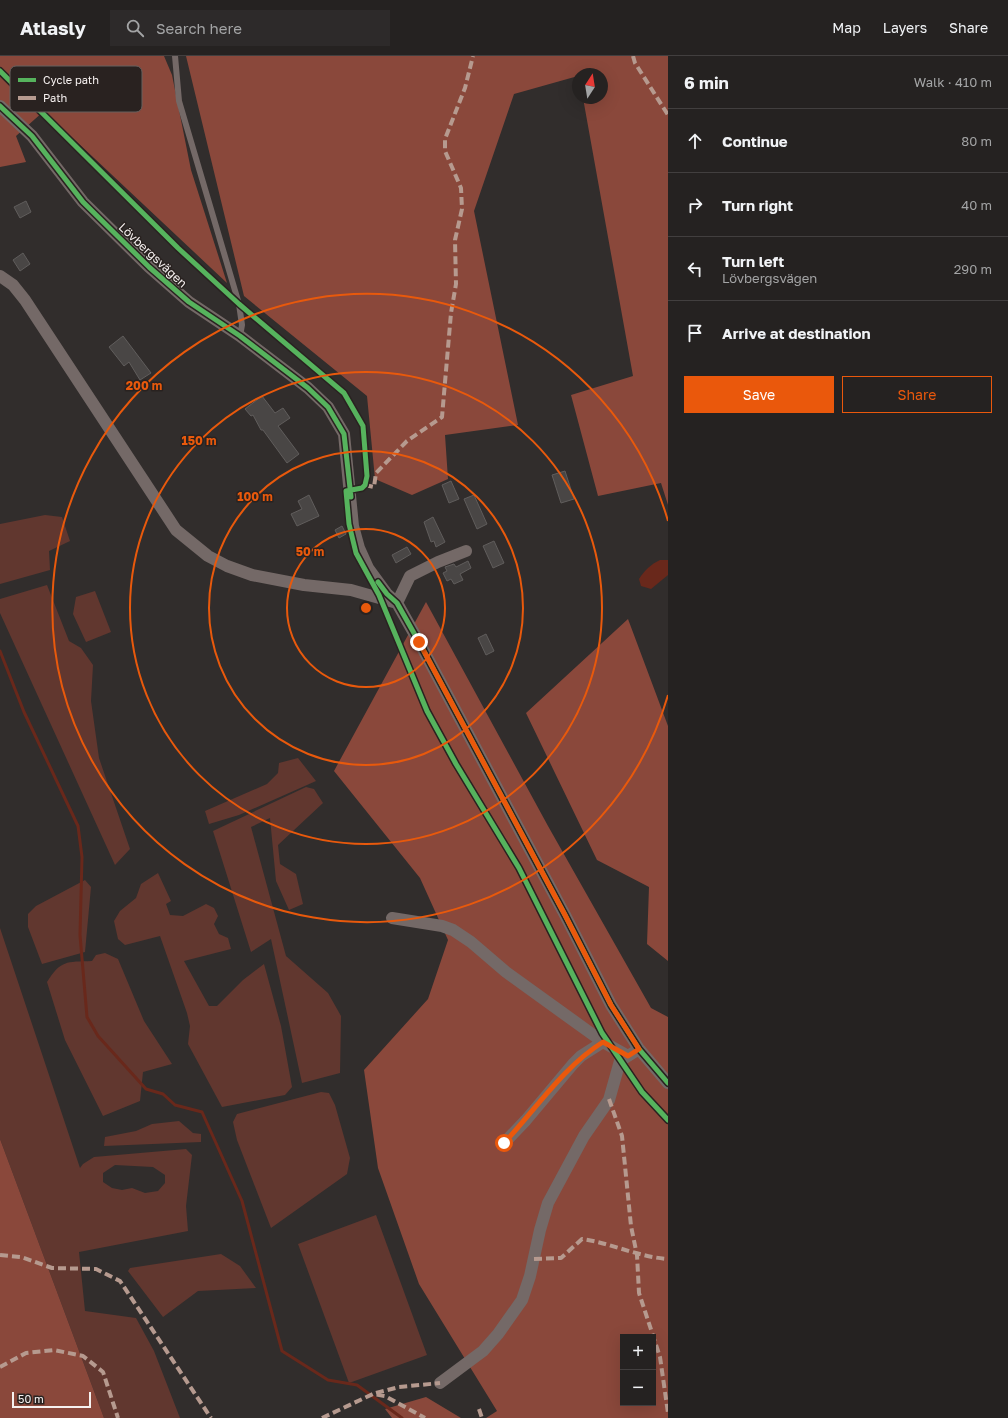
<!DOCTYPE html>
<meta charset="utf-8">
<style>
body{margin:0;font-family:"Golos Text",sans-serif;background:#2d2a2a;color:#f1f3f6}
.controls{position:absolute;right:12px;bottom:12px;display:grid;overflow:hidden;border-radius:0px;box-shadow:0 4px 16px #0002}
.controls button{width:36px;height:36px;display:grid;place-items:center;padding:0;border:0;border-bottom:1px solid #423f3f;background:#252221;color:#f1f3f6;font:20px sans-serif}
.compass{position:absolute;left:572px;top:12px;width:36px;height:36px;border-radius:50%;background:#252221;box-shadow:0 4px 16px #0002;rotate:12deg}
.scale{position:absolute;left:12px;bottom:10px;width:79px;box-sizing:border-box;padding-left:4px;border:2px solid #f6f1f0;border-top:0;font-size:11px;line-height:14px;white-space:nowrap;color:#f6f1f0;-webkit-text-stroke:3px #292220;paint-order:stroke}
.stop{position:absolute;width:12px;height:12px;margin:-9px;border:3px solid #ea580c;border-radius:50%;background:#fff}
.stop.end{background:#ea580c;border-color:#fff;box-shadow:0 1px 4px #0008}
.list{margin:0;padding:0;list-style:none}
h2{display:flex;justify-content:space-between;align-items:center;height:52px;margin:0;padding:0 16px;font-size:17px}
h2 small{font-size:13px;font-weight:400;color:#a3a4a5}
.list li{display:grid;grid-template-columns:26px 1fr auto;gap:12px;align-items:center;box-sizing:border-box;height:64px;padding:0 16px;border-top:1px solid #423f3f}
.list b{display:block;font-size:15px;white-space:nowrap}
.list p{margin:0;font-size:13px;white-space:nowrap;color:#a3a4a5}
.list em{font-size:13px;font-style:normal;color:#a3a4a5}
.actions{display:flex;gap:8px;padding:12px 16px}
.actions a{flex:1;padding:9px 0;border:1px solid #ea580c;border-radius:0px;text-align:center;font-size:14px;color:#ea580c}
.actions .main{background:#ea580c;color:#fff}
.icon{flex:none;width:22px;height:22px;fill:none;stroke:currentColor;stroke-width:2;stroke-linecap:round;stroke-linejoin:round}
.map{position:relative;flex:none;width:668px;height:1362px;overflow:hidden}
header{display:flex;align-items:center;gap:24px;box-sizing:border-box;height:56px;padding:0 20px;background:#252221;border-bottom:1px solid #423f3f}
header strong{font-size:19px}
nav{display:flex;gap:22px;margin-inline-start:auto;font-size:14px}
.search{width:280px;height:36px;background:#2d2a2a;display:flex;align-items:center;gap:10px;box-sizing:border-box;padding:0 14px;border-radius:0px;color:#a3a4a5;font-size:15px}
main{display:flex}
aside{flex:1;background:#252221}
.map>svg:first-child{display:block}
.green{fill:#61372f;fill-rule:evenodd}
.forest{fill:#8a483b;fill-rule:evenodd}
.water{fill:#69281b}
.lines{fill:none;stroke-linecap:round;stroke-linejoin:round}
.stream{stroke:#69281b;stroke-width:3}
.building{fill:#494645;stroke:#605d5c}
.lane{stroke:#746967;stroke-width:6}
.street{stroke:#746967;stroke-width:12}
.quiet{stroke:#b69a8f;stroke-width:4;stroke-dasharray:8 4;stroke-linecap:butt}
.cycleway-casing{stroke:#292220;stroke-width:8}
.cycleway{stroke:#56b35d;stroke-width:5}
.route{stroke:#ea580c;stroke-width:5}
.ring{fill:none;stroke:#e8590c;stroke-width:2}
.labels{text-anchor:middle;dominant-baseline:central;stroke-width:3;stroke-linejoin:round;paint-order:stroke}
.street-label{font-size:12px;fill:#f6f1f0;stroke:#292220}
.key{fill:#292220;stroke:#66605e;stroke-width:1}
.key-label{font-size:11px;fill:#f6f1f0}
.centre{fill:#e8590c;stroke:#292220;stroke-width:2}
.ring-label{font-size:12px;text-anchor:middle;font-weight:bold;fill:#e8590c;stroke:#292220;stroke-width:3;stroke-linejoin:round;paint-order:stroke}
</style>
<header>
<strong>Atlasly</strong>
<div class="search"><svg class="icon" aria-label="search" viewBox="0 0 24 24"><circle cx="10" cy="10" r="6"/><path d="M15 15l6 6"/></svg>Search here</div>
<nav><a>Map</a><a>Layers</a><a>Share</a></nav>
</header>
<main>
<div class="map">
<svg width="668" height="1362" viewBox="0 0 668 1362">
<rect width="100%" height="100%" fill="#312d2c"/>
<!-- green -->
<path class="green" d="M45,459L62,461L70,485L49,495L50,514L0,528V468Z
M47,529L69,585L81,592L93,609L91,645L99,702L130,793L115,809L0,557V543Z
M95,535L111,576L86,586L73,558L76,541Z
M298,702L316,725L239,759L209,768L205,755L267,728L278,717L279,707Z
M306,731L314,733L323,747L278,789L280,808L296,818L303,848L289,854L276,825L270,762L251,771L286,900L328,937L341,960L340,1017L302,1027L271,883L251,896L213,775Z
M158,817L171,845L166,848L170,859L183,860L206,848L214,852L218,860L214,868L219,878L228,882L231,893L184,905L209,950H217L243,924L264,908L281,970L292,1031L285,1039L222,1051L188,988L190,970L187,957L160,880L125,889L118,883L114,865L120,855L136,842L141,828Z
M85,824L91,831L85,896L42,908L28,871V858L36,850Z
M0,872L80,1112L83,1108L94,1101L186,1093L192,1099L186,1150L188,1175L79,1196L85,1255L136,1262L154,1295L180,1362H104L0,1083ZM115,1109L153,1111L165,1119V1127L158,1135L145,1137L132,1132L122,1134L112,1132L103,1126V1117Z
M105,897L118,903L144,965L172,1008L143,1016L140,1045L103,1060L65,984L47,926C61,904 66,906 92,905L96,899Z
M321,1036L329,1037L335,1049L350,1102L347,1118L271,1172L237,1084L233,1066L237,1058Z
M179,1065L193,1077L201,1078V1086L104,1090L105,1081L136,1075L152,1068Z
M376,1159L427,1299L349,1327L298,1188Z
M221,1198L240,1210L256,1232L198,1235L163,1261L128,1215L130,1212Z"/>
<!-- forest -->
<path class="forest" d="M0,0H164L172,19L191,114L227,227L44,55L16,80L26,106L0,111Z
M186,0H668V449L661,427L598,440L571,339L633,320L583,42H602V18H578V20L514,38L474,155L518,369L445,379L448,423L412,439L375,423L367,340L244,240Z
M426,546L548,770L651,952L668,961V1362H486L497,1355L419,1228L378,1112L364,1014L428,943L448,884L420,822L334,715ZM623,1281H653V1347H623Z
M628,563L668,670V905L647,888L649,831L597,804L526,657Z
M0,1083L104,1362H0Z
M426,1341L461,1362H392L385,1353Z"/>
<!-- water -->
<path class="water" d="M660,504H668V519L651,533L641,530L639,523C644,515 651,508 660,504Z"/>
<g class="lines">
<!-- stream -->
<path class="stream" d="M0,595L24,656L78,770L82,801L80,879L87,961L98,980L146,1033L163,1038L175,1049L202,1056L242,1145L282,1295L328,1324L357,1329L402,1362"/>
</g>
<!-- building -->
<path class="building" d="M26,145L31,156L20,162L14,151Z
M23,197L30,208L20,215L13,204Z
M123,280L151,317L140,324L129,306L124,310L109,291Z
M262,340L275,357L283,352L290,362L278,370L299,398L287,407L263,374H261L253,359L251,360L245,353Z
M565,415L574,443L561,447L552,419Z
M451,425L459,443L449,447L442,429Z
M309,439L319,460L297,470L291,458L302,453L298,445Z
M474,439L487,468L477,473L464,443Z
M433,461L445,486L436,491L434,485L431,486L424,466Z
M342,470L346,478L339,482L335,474Z
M494,485L504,507L493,512L483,490Z
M407,491L411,498L396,507L392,499Z
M468,505L471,512L460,518L463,524L454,528L451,523L447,525L443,517L447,515L445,511L454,508L456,511Z
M486,578L494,595L486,599L478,582Z"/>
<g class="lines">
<!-- lane -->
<path class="lane" d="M175,0L179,45L239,248L242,269L240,280"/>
<!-- street -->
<path class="street" d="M0,50L32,80L83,146L149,211L189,246L240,280L308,332L328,351L344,378L353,470L359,492L368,512L387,538L397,547L419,586L565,859L611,949L639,993L668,1027
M0,220L13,229L25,244L176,474L208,500L227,510L252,519L304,529L351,534L397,547L410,520L438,506L466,495
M392,862L442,870L453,874L471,886L506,916L603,986L628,1000
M504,1087L526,1064L573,1008L581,1000L603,986
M440,1327L483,1295L498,1278L522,1244L530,1220L540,1174L548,1147L584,1080L609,1044L620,1005L639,993"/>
<!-- quiet -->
<path class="quiet" d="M633,0L635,7L668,59
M365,429L374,431L376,417L407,385L442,361L451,257L456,228L455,184L462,153L461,132L445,95V83L465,32L473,0
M609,1043L622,1080L631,1170L637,1199L639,1237L660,1301L668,1357
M0,1199L21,1201L52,1212L96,1213L120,1225L211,1362
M534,1203L561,1202L582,1183C611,1187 638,1201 668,1203
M0,1311L26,1297L54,1294L83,1300L103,1316L118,1362
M376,1337L399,1331L440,1327
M479,1353L482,1362
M322,1362L373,1338L385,1340L425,1362"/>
<defs>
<path id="cycleway" d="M0,15L178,192L239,248L344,337L363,370L367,420L365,429L362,432L346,435L349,468L356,497L379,539L427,655L456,708L519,812L602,977L642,1036L668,1064
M0,50L32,80L83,146L149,211L189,246L240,280L308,332L328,351L344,378L351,441
M378,526L387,538L397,547L419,586L565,859L611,949L639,993L668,1027"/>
</defs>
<!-- cycleway casing -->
<use href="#cycleway" class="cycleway-casing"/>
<!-- cycleway -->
<use href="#cycleway" class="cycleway"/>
</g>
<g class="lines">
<!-- route -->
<path class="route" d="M419,586L565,859L611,949L639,993L628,1000L603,986C563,1011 536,1053 504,1087"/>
</g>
<!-- distance rings -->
<g class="ring">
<circle cx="366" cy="552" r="79"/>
<circle cx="366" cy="552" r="157"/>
<circle cx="366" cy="552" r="236"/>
<path d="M668 639A314 314 0 1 1 668 465"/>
</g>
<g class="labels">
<!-- street labels -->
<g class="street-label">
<text transform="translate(153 199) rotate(43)">Lövbergsvägen</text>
</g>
</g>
<!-- legend -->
<rect x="10" y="10" width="132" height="46" rx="6" class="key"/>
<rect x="18" y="22" width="18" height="4" fill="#56b35d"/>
<rect x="18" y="40" width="18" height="4" fill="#b69a8f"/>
<g class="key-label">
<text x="43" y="28">Cycle path</text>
<text x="43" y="46">Path</text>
</g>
<circle cx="366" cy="552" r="6" class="centre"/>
<g class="ring-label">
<text x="144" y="334">200 m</text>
<text x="199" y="389">150 m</text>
<text x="255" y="445">100 m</text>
<text x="310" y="500">50 m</text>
</g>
</svg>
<div class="controls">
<button>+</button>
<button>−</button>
</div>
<svg class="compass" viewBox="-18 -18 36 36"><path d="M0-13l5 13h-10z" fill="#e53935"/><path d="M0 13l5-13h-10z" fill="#a3a4a5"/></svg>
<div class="scale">50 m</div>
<div class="stop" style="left:504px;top:1087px"></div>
<div class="stop end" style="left:419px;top:586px"></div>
</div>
<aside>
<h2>6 min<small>Walk · 410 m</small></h2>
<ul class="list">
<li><svg class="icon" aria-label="ahead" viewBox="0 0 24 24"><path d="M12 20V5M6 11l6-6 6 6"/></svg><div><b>Continue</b></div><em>80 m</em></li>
<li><svg class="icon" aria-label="right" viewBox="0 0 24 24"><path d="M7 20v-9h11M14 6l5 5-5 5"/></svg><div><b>Turn right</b></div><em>40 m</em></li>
<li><svg class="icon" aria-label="left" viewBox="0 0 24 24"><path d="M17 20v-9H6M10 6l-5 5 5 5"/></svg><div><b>Turn left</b><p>Lövbergsvägen</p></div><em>290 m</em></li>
<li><svg class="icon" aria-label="arrive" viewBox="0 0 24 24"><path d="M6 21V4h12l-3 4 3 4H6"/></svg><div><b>Arrive at destination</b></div></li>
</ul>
<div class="actions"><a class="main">Save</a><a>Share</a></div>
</aside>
</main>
